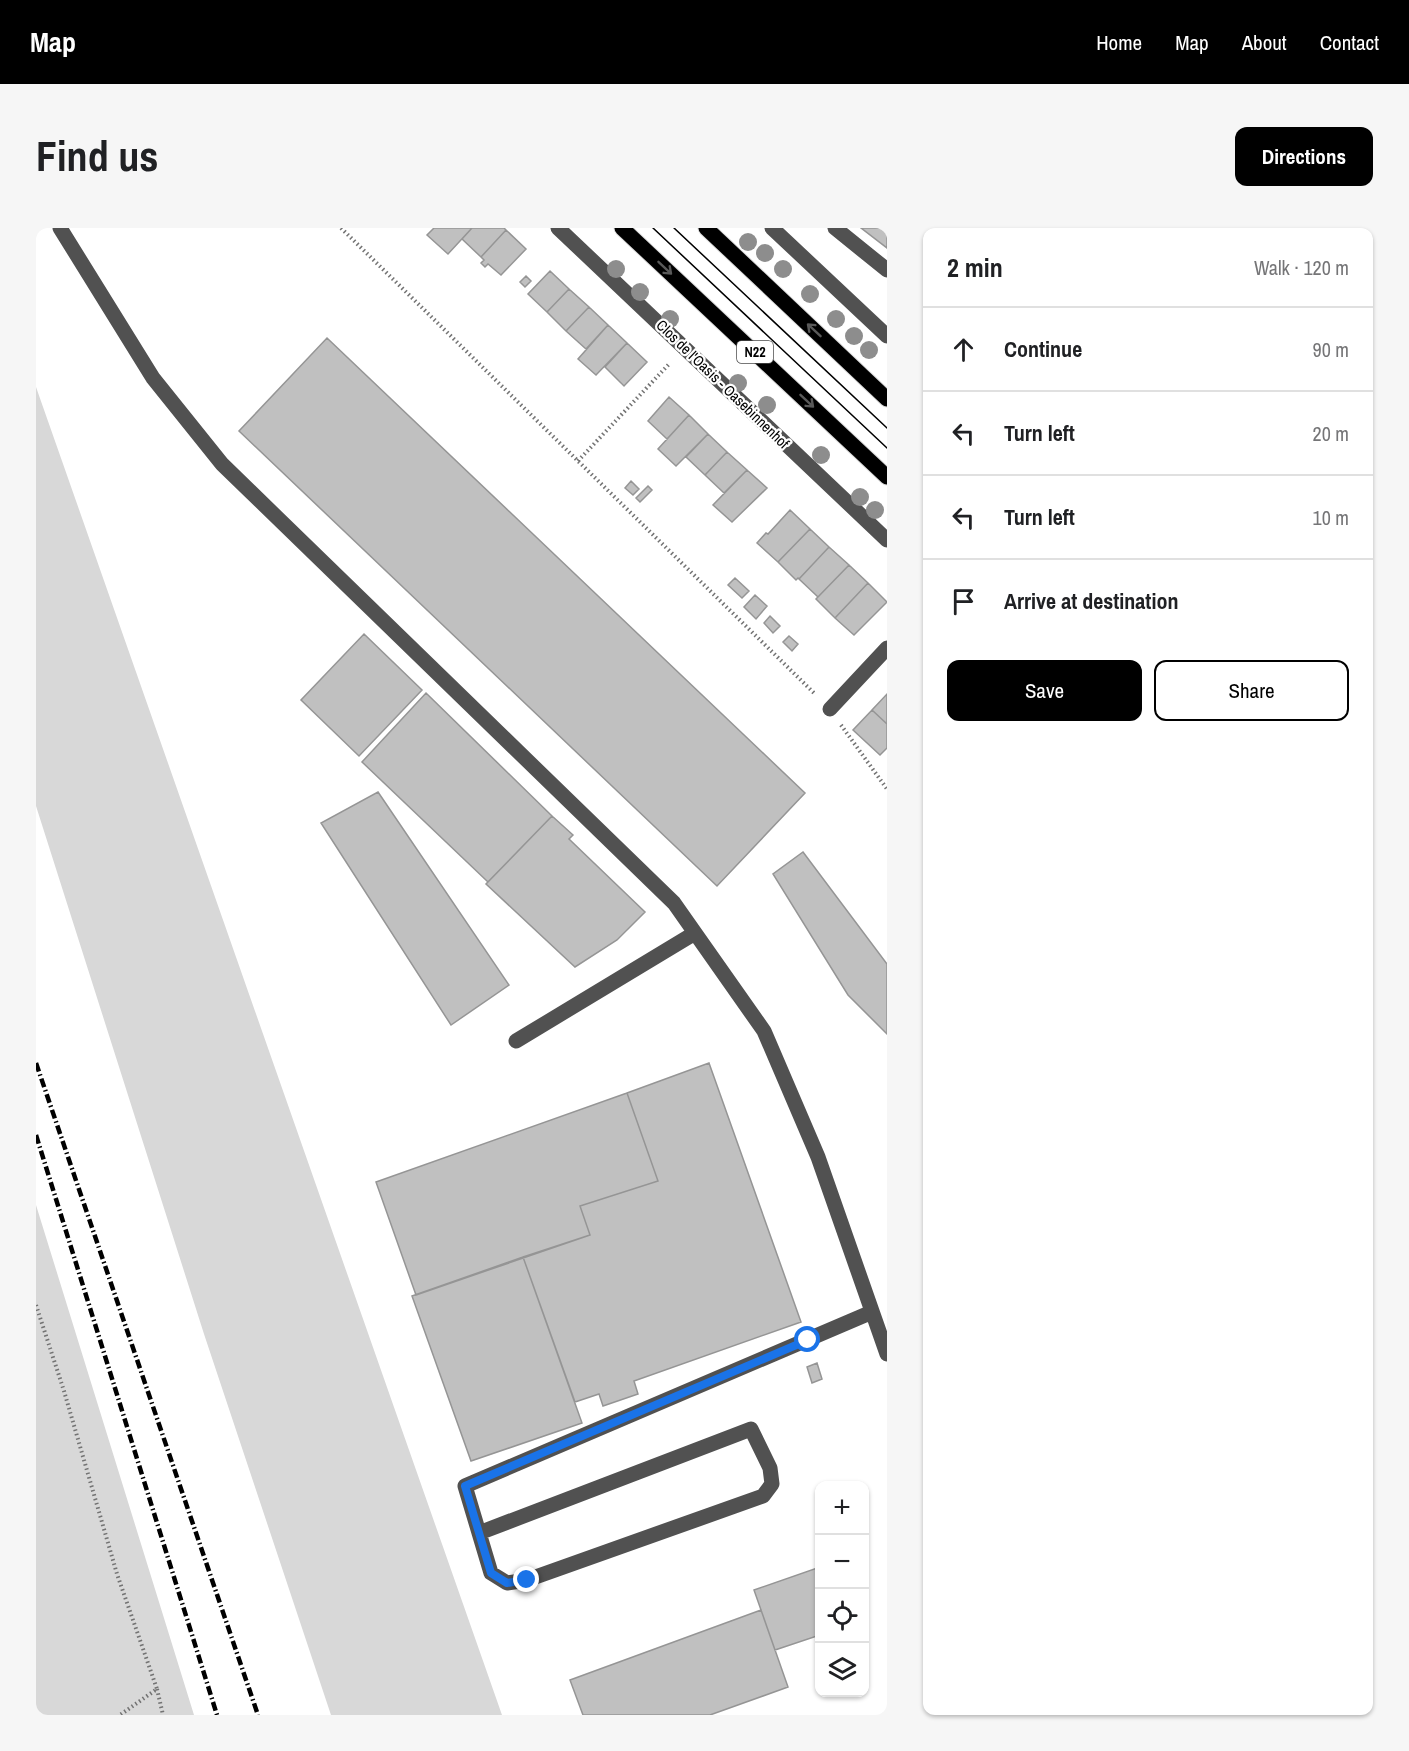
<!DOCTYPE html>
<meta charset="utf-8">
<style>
body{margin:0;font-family:"Archivo Narrow",sans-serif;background:#f6f6f6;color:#202124}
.controls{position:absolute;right:18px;bottom:18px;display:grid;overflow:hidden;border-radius:12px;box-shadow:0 2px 4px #0004}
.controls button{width:54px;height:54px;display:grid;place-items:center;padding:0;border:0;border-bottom:2px solid #e0e0e0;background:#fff;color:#202124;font:30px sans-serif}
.stop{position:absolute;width:18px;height:18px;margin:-14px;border:4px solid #1a73e8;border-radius:50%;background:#fff}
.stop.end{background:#1a73e8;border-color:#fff;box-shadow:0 2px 6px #0008}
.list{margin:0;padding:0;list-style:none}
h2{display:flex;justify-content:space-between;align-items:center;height:78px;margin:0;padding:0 24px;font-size:26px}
h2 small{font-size:20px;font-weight:400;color:#757577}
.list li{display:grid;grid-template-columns:39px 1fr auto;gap:18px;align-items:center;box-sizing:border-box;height:84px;padding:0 24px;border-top:2px solid #e0e0e0}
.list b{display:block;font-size:22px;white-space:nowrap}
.list em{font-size:20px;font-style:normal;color:#757577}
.actions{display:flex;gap:12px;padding:18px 24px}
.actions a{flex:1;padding:14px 0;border:2px solid #000;border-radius:12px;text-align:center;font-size:21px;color:#000}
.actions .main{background:#000;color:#fff}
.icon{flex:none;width:33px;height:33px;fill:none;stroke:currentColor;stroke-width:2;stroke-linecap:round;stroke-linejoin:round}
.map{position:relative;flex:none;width:851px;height:1487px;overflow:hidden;border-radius:12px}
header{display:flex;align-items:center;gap:36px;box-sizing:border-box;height:84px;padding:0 30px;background:#000;color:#fff}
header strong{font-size:28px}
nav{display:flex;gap:33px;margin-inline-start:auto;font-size:21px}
.intro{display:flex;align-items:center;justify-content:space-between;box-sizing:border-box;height:144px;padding:0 36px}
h1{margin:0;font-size:42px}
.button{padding:15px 27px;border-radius:12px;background:#000;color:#fff;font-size:21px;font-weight:700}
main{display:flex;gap:36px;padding:0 36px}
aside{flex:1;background:#fff;border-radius:12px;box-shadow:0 2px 4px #0004}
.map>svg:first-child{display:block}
.green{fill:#d8d8d8}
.building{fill:#c0c0c0;stroke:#959595;stroke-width:1.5}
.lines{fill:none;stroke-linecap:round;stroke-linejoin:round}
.major-casing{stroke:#dbdbdb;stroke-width:17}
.path{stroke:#737373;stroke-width:4;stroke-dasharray:1.5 3;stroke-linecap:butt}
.minor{stroke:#515151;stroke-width:15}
.major{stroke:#000;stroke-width:15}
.tram{stroke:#000;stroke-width:1.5}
.rail{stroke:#000;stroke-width:4.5;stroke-dasharray:9 3 1.5 3;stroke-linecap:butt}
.tree{fill:#8d8d8d}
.oneway{stroke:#595959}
.route{stroke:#1a73e8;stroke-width:8}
.labels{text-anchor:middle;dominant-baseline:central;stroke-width:4.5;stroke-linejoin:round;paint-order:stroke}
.shield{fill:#fff;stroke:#4c4c4c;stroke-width:1.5}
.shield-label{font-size:14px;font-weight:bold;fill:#000}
.street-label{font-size:15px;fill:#000;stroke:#fff}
</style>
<header>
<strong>Map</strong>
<nav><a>Home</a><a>Map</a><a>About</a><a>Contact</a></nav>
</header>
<div class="intro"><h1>Find us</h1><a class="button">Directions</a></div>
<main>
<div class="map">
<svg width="851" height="1487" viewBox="0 0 851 1487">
<rect width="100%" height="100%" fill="#fff"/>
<!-- green -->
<path class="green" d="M0,159L26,233L466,1487H295L168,1106L0,578Z
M0,977L158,1487H0Z"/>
<!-- building -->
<path class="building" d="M398,0H436L412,26L391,7Z
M436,0H468L470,2L445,29L426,11Z
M825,0H851V20Z
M470,2L490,21L465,47L452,36L449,39L445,35L448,32L445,29Z
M514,43L533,61L511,84L492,66Z
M490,48L495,53L489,59L484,54Z
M533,61L553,79L530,103L511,84Z
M553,79L572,97L550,121L530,103Z
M572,97L591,115L560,147L542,131Z
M291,110L769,565L681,658L203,203Z
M591,115L611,134L588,158L569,139Z
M633,169L653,187L631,211L612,193Z
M653,187L672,206L640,238L622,221Z
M672,206L691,224L669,247L650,229Z
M691,224L711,242L688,265L669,247Z
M711,242L731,260L696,294L677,277Z
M595,253L603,261L597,267L589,260Z
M612,258L616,262L604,274L600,270Z
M754,282L774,301L742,334L721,315L730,305L732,306Z
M774,301L793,319L763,351L762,350L760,352L742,334Z
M793,319L813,337L782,369L763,351Z
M813,337L832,355L799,390L780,371Z
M699,350L713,363L706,370L692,357Z
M832,355L851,374L818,407L799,390Z
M719,367L731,378L720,391L708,379Z
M734,388L744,398L737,405L728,395Z
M328,406L386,462L323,528L265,472Z
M753,408L762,416L756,423L747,414Z
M390,465L516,588L452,654L326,534Z
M851,466V496L836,482Z
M836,482L851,496V520L844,527L817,502Z
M342,564L473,757L415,797L285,595Z
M516,588L537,607L533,611L609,684L581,712L539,739L450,656Z
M767,624L851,736V806L812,767L737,646Z
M673,835L765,1094L598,1153L602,1166L567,1178L563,1166L539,1174L487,1029L554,1007L544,978L622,953L591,865Z
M591,865L622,953L544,978L554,1007L380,1067L340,954Z
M487,1029L546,1195L435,1233L376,1068Z
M781,1135L786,1151L776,1155L771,1139Z
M784,1339V1407L739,1422L718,1362Z
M725,1382L752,1459L674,1487H547L534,1452Z"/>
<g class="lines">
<defs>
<path id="major" d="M586,0L851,249
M670,0L851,171"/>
</defs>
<!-- major casing -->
<use href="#major" class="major-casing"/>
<!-- path -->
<path class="path" d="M305,0L779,466
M542,233L634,135
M805,497L851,561
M0,1077L28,1163L81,1346L121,1461L84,1487
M121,1461L127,1487"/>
<!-- minor -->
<path class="minor" d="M24,0L117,150L186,236L638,675L728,803L782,929L851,1126
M522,0L851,312
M736,0L851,108
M799,0L851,42
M794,481L851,420
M480,813L659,705
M443,1305L715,1201L734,1240L736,1256L727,1268L491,1352L471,1355L455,1345L429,1258L836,1084"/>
<!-- major -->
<use href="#major" class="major"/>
<!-- tram -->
<path class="tram" d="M617,0L851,220
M638,0L851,200"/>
<!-- rail -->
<path class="rail" d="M0,835L222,1487
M0,907L181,1487"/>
</g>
<!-- trees -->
<g class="tree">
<circle cx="712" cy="14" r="9"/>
<circle cx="729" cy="25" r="9"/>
<circle cx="580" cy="41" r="9"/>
<circle cx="747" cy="41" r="9"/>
<circle cx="604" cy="64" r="9"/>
<circle cx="774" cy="66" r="9"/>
<circle cx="634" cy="91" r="9"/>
<circle cx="800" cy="91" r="9"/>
<circle cx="818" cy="108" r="9"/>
<circle cx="833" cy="122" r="9"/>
<circle cx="702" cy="155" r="9"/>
<circle cx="731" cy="177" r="9"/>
<circle cx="785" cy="227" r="9"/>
<circle cx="824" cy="269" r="9"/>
<circle cx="839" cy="282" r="9"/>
</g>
<!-- one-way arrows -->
<defs><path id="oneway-shaft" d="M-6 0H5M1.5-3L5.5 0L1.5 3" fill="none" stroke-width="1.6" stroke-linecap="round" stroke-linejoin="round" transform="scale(1.5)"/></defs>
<g class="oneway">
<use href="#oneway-shaft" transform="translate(629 40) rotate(43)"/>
<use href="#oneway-shaft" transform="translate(778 102) rotate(-137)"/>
<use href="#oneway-shaft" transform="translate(771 173) rotate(43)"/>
</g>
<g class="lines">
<!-- route -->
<path class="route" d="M491,1352L471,1355L455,1345L429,1258L772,1112"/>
</g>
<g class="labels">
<!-- shield labels -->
<rect class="shield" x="701" y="113" width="36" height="22" rx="4.5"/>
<g class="shield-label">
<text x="719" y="124">N22</text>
</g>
<!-- street labels -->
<g class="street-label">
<text transform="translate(687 156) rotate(44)">Clos de l'Oasis - Oasebinnenhof</text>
</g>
</g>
</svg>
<div class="controls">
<button>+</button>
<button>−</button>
<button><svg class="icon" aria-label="locate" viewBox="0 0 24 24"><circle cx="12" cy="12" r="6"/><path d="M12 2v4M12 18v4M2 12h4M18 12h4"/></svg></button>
<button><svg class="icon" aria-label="layers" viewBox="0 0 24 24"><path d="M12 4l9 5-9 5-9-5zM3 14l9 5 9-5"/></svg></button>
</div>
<div class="stop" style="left:772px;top:1112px"></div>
<div class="stop end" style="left:491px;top:1352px"></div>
</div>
<aside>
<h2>2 min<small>Walk · 120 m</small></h2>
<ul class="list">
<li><svg class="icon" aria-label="ahead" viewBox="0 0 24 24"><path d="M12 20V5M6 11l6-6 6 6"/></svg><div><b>Continue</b></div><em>90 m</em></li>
<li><svg class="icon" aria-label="left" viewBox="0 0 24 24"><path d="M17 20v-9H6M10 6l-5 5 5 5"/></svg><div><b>Turn left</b></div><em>20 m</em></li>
<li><svg class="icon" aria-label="left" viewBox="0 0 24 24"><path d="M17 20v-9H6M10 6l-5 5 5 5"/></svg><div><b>Turn left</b></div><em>10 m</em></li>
<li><svg class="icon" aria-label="arrive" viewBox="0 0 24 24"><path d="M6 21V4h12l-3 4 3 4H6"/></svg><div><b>Arrive at destination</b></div></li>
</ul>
<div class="actions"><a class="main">Save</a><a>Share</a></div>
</aside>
</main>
